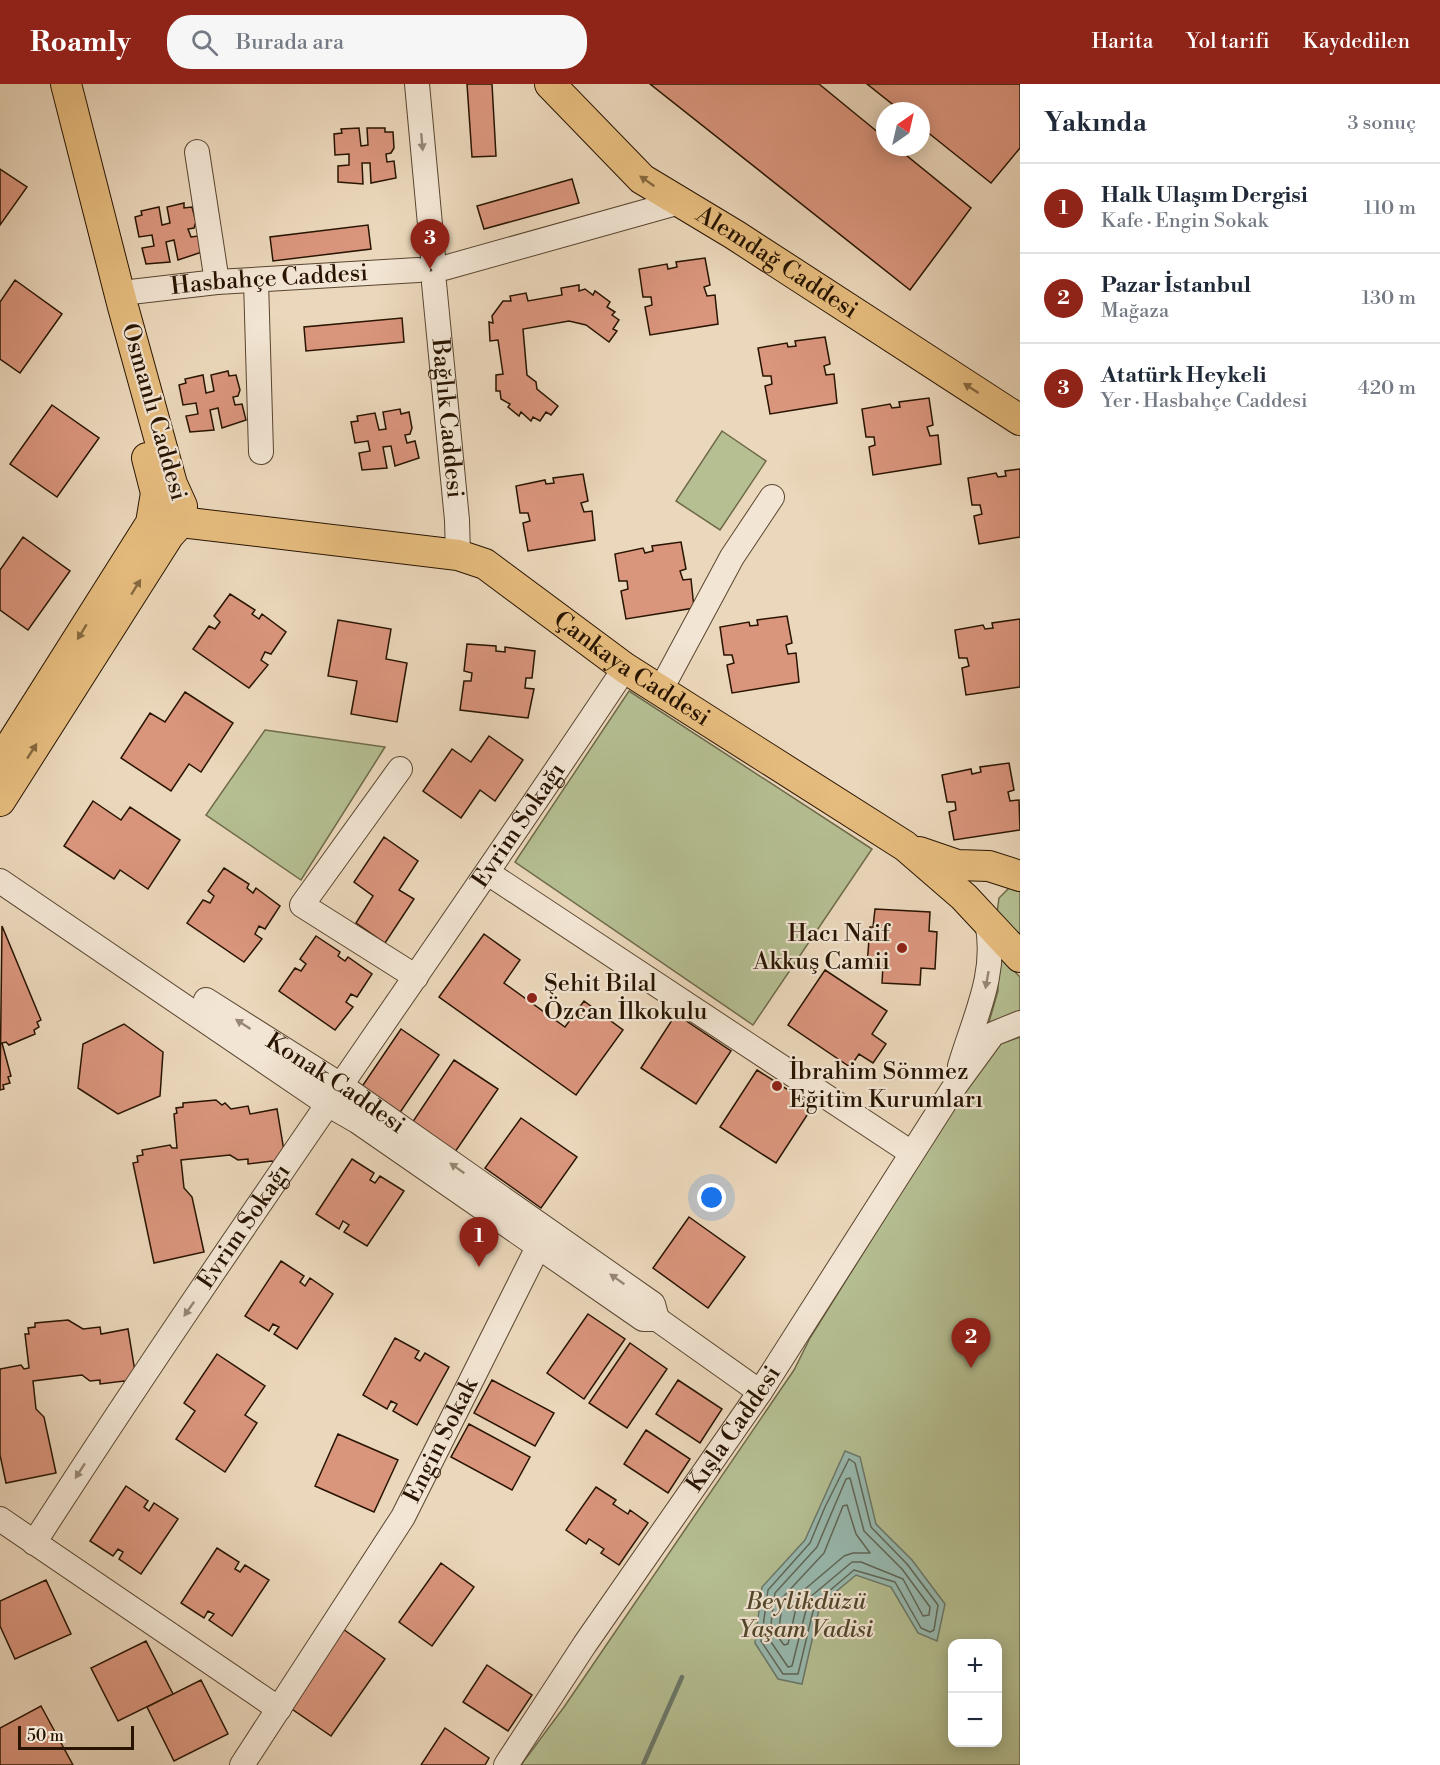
<!DOCTYPE html>
<html lang="tr">
<meta charset="utf-8">
<style>
body{margin:0;font-family:"Libre Bodoni",serif;background:#f6f6f7;color:#1f2937}
.controls{position:absolute;right:18px;bottom:18px;display:grid;overflow:hidden;border-radius:12px;box-shadow:0 3px 15px #0003}
.controls button{width:54px;height:54px;display:grid;place-items:center;padding:0;border:0;border-bottom:2px solid #e0e1e3;background:#fff;color:#1f2937;font:30px sans-serif}
.compass{position:absolute;left:876px;top:18px;width:54px;height:54px;border-radius:50%;background:#fff;box-shadow:0 3px 15px #0003;rotate:34deg}
.scale{position:absolute;left:18px;bottom:15px;width:116px;box-sizing:border-box;padding-left:6px;border:3px solid #281400;border-top:0;font-size:16px;line-height:21px;white-space:nowrap;color:#281400;-webkit-text-stroke:4px #f2e5d3;paint-order:stroke}
.you{position:absolute;left:712px;top:1114px;width:21px;height:21px;margin:-15px;border:4px solid #fff;border-radius:50%;background:#1a73e8;box-shadow:0 0 0 9px #1a73e833}
.badge{display:grid;place-items:center;width:39px;height:39px;border-radius:50%;background:#8f2418;color:#fff;font-size:20px;font-weight:700}
.pin{position:absolute;translate:-50% -50px;filter:drop-shadow(0 2px 3px #0008)}
.pin::after{content:'';position:absolute;top:32px;width:21px;height:18px;background:inherit;clip-path:polygon(0 0,100% 0,50% 100%)}
.list{margin:0;padding:0;list-style:none}
h2{display:flex;justify-content:space-between;align-items:center;height:78px;margin:0;padding:0 24px;font-size:26px}
h2 small{font-size:20px;font-weight:400;color:#747a83}
.list li{display:grid;grid-template-columns:39px 1fr auto;gap:18px;align-items:center;box-sizing:border-box;height:90px;padding:0 24px;border-top:2px solid #e0e1e3}
.list b{display:block;font-size:22px;white-space:nowrap}
.list p{margin:0;font-size:20px;white-space:nowrap;color:#747a83}
.list em{font-size:20px;font-style:normal;color:#747a83}
.icon{flex:none;width:33px;height:33px;fill:none;stroke:currentColor;stroke-width:2;stroke-linecap:round;stroke-linejoin:round}
.map{position:relative;flex:none;width:1020px;height:1681px;overflow:hidden}
header{display:flex;align-items:center;gap:36px;box-sizing:border-box;height:84px;padding:0 30px;background:#8f2418;color:#fff}
header strong{font-size:28px}
nav{display:flex;gap:33px;margin-inline-start:auto;font-size:21px}
.search{width:420px;height:54px;background:#f6f6f7;display:flex;align-items:center;gap:15px;box-sizing:border-box;padding:0 21px;border-radius:24px;color:#747a83;font-size:22px}
main{display:flex}
aside{flex:1;background:#fff}
.map>svg:first-child{display:block}
.green{fill:#b5bf92;stroke:#6e6a49;stroke-width:1.5;fill-rule:evenodd}
.water{fill:#98bab0;stroke:#6b786a;stroke-width:1.5}
.lines{fill:none;stroke-linecap:round;stroke-linejoin:round}
.shore{stroke:#606758;stroke-width:1.5}
.stream{stroke:#6b786a;stroke-width:4.5}
.building{fill:#da957d;stroke:#281400;stroke-width:1.5}
.minor-casing{stroke:#59452f;stroke-width:26}
.major-casing{stroke:#281400;stroke-width:32}
.minor{stroke:#f2e5d3;stroke-width:24}
.major{stroke:#e6bc7e;stroke-width:30}
.oneway{fill:#978774}
.oneway2{fill:#87683f}
.poi-dot{fill:#8f2418;stroke:#f2e5d3;stroke-width:2}
.labels{text-anchor:middle;dominant-baseline:central;stroke-width:4.5;stroke-linejoin:round;paint-order:stroke}
.street-label{font-size:24px;fill:#281400;stroke:#f2e5d3}
.poi-label{font-size:24px;fill:#281400;stroke:#f2e5d3;text-anchor:start}
.park-label{font-size:24px;font-style:italic;fill:#52472c;stroke:#f2e5d3}
</style>
<header>
<strong>Roamly</strong>
<div class="search"><svg class="icon" aria-label="search" viewBox="0 0 24 24"><circle cx="10" cy="10" r="6"/><path d="M15 15l6 6"/></svg>Burada ara</div>
<nav><a>Harita</a><a>Yol tarifi</a><a>Kaydedilen</a></nav>
</header>
<main>
<div class="map">
<svg width="1020" height="1681" viewBox="0 0 1020 1681">
<rect width="100%" height="100%" fill="#ebd7bb"/>
<filter id="stains"><feTurbulence type="fractalNoise" baseFrequency=".00333" numOctaves="4"/><feColorMatrix values="0 0 0 0 .2 0 0 0 0 .09 0 0 0 0 .02 0 0 0 .5 -.17"/></filter>
<radialGradient id="worn" r=".72"><stop offset=".6" stop-color="#630" stop-opacity="0"/><stop offset="1" stop-color="#630" stop-opacity=".3"/></radialGradient>
<!-- green -->
<path class="green" d="M722,347L766,377L720,446L676,417Z
M629,607L872,765L753,941L515,778Z
M265,646L385,663L301,796L206,731Z
M1009,804H1020V857L997,829L999,814Z
M997,869L1020,893V932L986,948L998,907Z
M1020,953V1681H521L564,1623L794,1286L810,1254L968,1001L997,961ZM952,1560H998V1658H952Z"/>
<!-- water -->
<path class="water" d="M845,1367L860,1373L876,1440L912,1476L945,1520L937,1557L918,1549L891,1503L856,1491L820,1521L802,1600L778,1595L755,1559L762,1503L805,1456Z"/>
<g class="lines">
<!-- shore -->
<path class="shore" d="M849,1375L855,1379L871,1443L907,1480L938,1521L934,1546L930,1548L921,1544L895,1498L854,1486L815,1519L798,1590H783L761,1557L768,1506L810,1459L825,1423Z
M850,1394L864,1447L902,1485L930,1523L929,1531L923,1532L903,1495L861,1478H852L809,1514L792,1582L788,1583L769,1555L775,1509L817,1463L846,1395Z
M847,1421L856,1450L870,1469H853L844,1472L804,1506L798,1515L788,1560L784,1561L778,1553L783,1513L824,1469L843,1422Z"/>
<!-- stream -->
<path class="stream" d="M643,1681L682,1593"/>
</g>
<!-- building -->
<path class="building" d="M467,0H492L496,72L472,73Z
M650,0H819L885,54V63H896L971,124L910,206Z
M867,0H1020V64L991,99L921,43V27H901Z
M359,44L361,62L368,61L367,44H385V48H393L394,64L391,69L386,70L387,78L394,77L396,94L371,99L370,79H362L363,100L338,98V82L349,81V70L335,71L334,50L342,49L341,45Z
M0,85L27,103L0,141Z
M572,95L579,119L484,145L477,122Z
M184,119V124L192,123L196,138L194,144L188,145L191,153L198,152L202,168L178,176L174,156L166,158L170,178L146,180L142,164L154,162L152,151L139,153L135,133L142,131L141,127L159,123L162,141L170,139L167,123Z
M368,141L371,165L273,177L270,153Z
M705,174L710,201L704,203L707,212L715,211L718,240L650,251L645,223L652,221L651,213H643L639,185L667,180L668,185L677,183L676,178Z
M15,196L62,230L20,289L0,275V218Z
M579,201V207L585,205L593,211L595,207L610,218L607,223L615,228L612,231L619,236L613,245L617,247L609,258L586,241L569,237L523,245L527,291L536,298L537,305L558,322L551,331L546,328L540,337L533,333L531,337L521,328L519,332L508,323L510,320L501,315L500,307H496V291L503,290L498,256L490,257L489,238L493,239L492,232L503,217H511L510,212L526,209L528,217L562,211L561,204Z
M402,234L404,258L306,267L304,243Z
M825,253L830,280L824,282L826,291L834,290L837,319L770,330L765,302L772,300L771,292H763L758,264L787,259L788,263L796,262L795,257Z
M228,287L229,292L236,291L240,306L238,312L233,313L235,321L242,320L246,336L222,344L218,324L210,326L214,346L190,348L186,332L198,330L196,319L183,321L179,301L186,299L185,295L203,291L206,309L214,307L211,291Z
M929,314L933,341L927,343L930,352L938,351L941,380L873,391L869,363L875,361L874,353H866L862,325L890,320L892,324L900,323L899,318Z
M52,321L99,354L57,413L10,380Z
M400,325L401,330L409,328L412,344L410,350L405,351L407,359L415,357L419,374L395,382L391,362L383,363L387,384L362,386L359,369L370,367L368,357L355,359L351,338L358,337L357,332L375,329L379,346L386,345L383,328Z
M1020,385V453L979,460L974,432L982,430L980,421H972L968,394L996,389L998,393L1006,392L1005,387Z
M583,390L588,417L581,419L584,428L592,427L595,456L528,467L523,439L530,437L528,429H520L516,402L545,396L546,400L554,399L553,394Z
M23,453L70,487L28,546L0,526V486Z
M681,458L686,485L680,487L683,496L691,495L694,524L626,535L621,507L628,505L627,497H619L615,470L643,464L645,469L653,467L652,462Z
M230,510L255,526L252,530L259,535L262,530L286,548L271,570L265,568L261,576L268,581L249,604L193,565L209,542L215,545L220,538L214,532Z
M787,532L792,559L786,561L788,570L796,569L799,598L732,609L727,581L734,579L732,571H724L720,543L749,538L750,542L758,541L757,536Z
M1020,535V603L966,611L962,584L969,582L967,574H959L955,546L983,541L985,545L993,544L992,539Z
M338,536L391,545L386,575L407,579L397,638L351,630L357,597L328,592Z
M467,560L496,562V567L505,568V563L535,567L532,594H526L525,604L534,605L528,634L460,626L464,597H471L472,589L464,587Z
M185,608L233,639L201,688L189,680L171,707L121,674L150,629L165,638Z
M489,652L523,676L495,717L480,706L461,734L423,707L452,665L471,678Z
M1009,679L1014,706L1008,708L1010,717L1019,716L1020,746L954,756L949,728L956,726L955,718H947L942,691L971,685L972,690L981,688L980,683Z
M93,717L121,736L130,723L180,756L148,805L120,786L114,795L64,762Z
M384,753L418,777L399,806L414,815L385,859L356,839L373,812L354,798Z
M224,784L249,800L247,804L253,809L256,804L280,822L265,845L259,842L255,850L262,855L244,878L187,839L203,816L210,819L214,812L208,807Z
M875,825L930,828L929,847L937,848L935,885L921,884L920,901L882,899L883,882L867,881L870,843H873Z
M2,842L41,936L37,938L39,943L34,946L35,950L9,961L6,958L2,959L11,992L8,993L10,999L3,1001L4,1005L0,1006Z
M484,850L520,876L504,899L565,943L584,917L623,946L576,1011L439,913Z
M316,852L340,868L338,872L345,877L348,873L372,890L357,913L351,910L346,918L353,923L335,946L279,907L295,884L301,887L306,880L300,875Z
M825,886L887,927L872,950L886,960L873,979L859,970L850,983L788,941Z
M676,930L731,967L696,1020L641,984Z
M124,940L163,968L160,1012L118,1030L78,1004L83,960Z
M401,945L439,971L399,1030L361,1004Z
M454,976L498,1005L455,1068L412,1039Z
M757,986L813,1022L776,1079L720,1043Z
M216,1016L222,1021L225,1019L231,1025L248,1022L250,1030L277,1025L286,1079L275,1081L272,1077L248,1080V1075L238,1076L230,1071L181,1076L184,1104L192,1113L204,1168L154,1179L133,1079L138,1078L137,1072L143,1071L142,1066L170,1061L172,1064H177L174,1030L177,1029L176,1024L183,1023V1019Z
M521,1034L577,1073L541,1124L485,1084Z
M352,1075L374,1089L370,1096L375,1099L380,1092L404,1107L367,1162L344,1148L349,1141L343,1137L339,1145L316,1130Z
M689,1133L745,1173L708,1224L653,1184Z
M281,1177L304,1192L300,1198L305,1202L310,1194L333,1210L297,1265L274,1250L279,1243L273,1240L269,1247L245,1232Z
M588,1230L625,1255L584,1315L547,1289Z
M68,1236L83,1245L100,1243L101,1250L128,1245L137,1300L127,1301L124,1297L100,1300V1296L90,1297L82,1291L33,1297L36,1325L44,1333L56,1389L6,1399L0,1371V1285L21,1281L24,1285L29,1284L25,1250H29L28,1244L35,1243V1239Z
M395,1254L419,1267L415,1274L420,1277L425,1269L449,1283L417,1341L393,1327L397,1320L391,1317L387,1325L363,1311Z
M630,1259L667,1285L627,1344L589,1319Z
M217,1270L265,1302L245,1331L257,1339L225,1388L176,1355L195,1327L184,1319Z
M492,1296L554,1329L535,1362L474,1329Z
M678,1296L722,1325L700,1359L656,1330Z
M469,1340L530,1373L512,1406L451,1373Z
M646,1346L690,1375L668,1409L624,1380Z
M338,1350L398,1376L374,1428L315,1402Z
M126,1402L148,1417L144,1423L149,1427L154,1419L178,1435L141,1490L119,1475L123,1468L118,1465L113,1472L90,1457Z
M596,1403L616,1416L613,1420L628,1430L630,1426L648,1439L619,1481L601,1469L604,1465L589,1455L586,1460L566,1446Z
M217,1464L239,1478L235,1485L240,1488L245,1481L269,1496L232,1552L209,1536L214,1530L208,1527L204,1534L181,1519Z
M441,1479L474,1503L432,1562L399,1538Z
M46,1496L71,1550L15,1575L0,1542V1517Z
M343,1545L385,1575L331,1652L289,1623Z
M146,1557L173,1610L118,1637L91,1584Z
M487,1581L532,1611L508,1647L463,1618Z
M201,1596L228,1650L174,1677L147,1623Z
M41,1622L73,1681H0V1644Z
M445,1644L489,1674L485,1681H421Z"/>
<g class="lines">
<defs>
<g id="minor">
<path d="M417,0L433,173"/>
<path d="M197,68L217,198"/>
<path d="M444,184L680,118"/>
<path d="M256,197L261,368"/>
<path id="s1" d="M434,199L457,436L458,471"/>
<path id="s2" d="M122,209L217,198L418,186"/>
<path d="M660,607L732,473L772,413"/>
<path d="M400,685L302,821L416,893"/>
<path d="M488,789L910,1068"/>
<path d="M0,797L329,1021L357,1037L643,1235H657L760,1308"/>
<path id="s3" d="M206,916L342,1002L653,1220L657,1235"/>
<path d="M960,982C974,934 998,890 987,838"/>
<path d="M0,1435L279,1625"/>
<path id="s4" d="M34,1459C224,1163 430,877 625,584"/>
<path id="s5" d="M242,1681L403,1433L538,1163"/>
<path id="s6" d="M506,1681L585,1560L760,1308L955,1002L993,950L1020,939"/>
</g>
<g id="major">
<path id="s7" d="M550,0L642,95L735,151L1020,336"/>
<path id="s8" d="M181,438L458,471L485,480L625,584L905,762L964,813L1020,873"/>
<path d="M0,678L151,439L156,409L147,374"/>
<path d="M0,717L169,451L181,438L182,422L172,400L123,223L66,0"/>
<path d="M919,768L957,781L989,782L1020,792"/>
</g>
</defs>
<!-- minor casing -->
<use href="#minor" class="minor-casing"/>
<!-- major casing -->
<use href="#major" class="major-casing"/>
<!-- minor -->
<use href="#minor" class="minor"/>
<!-- major -->
<use href="#major" class="major"/>
</g>
<!-- one-way arrows -->
<defs><path id="oneway-solid" d="M-6-.8H1V-3.2L6.5 0L1 3.2V.8H-6Z" transform="scale(1.5)"/></defs>
<g class="oneway">
<use href="#oneway-solid" transform="translate(422 58) rotate(85)"/>
<use href="#oneway-solid" transform="translate(987 896) rotate(100)"/>
<use href="#oneway-solid" transform="translate(243 940) rotate(-147)"/>
<use href="#oneway-solid" transform="translate(457 1084) rotate(-145)"/>
<use href="#oneway-solid" transform="translate(617 1195) rotate(-145)"/>
<use href="#oneway-solid" transform="translate(189 1225) rotate(125)"/>
<use href="#oneway-solid" transform="translate(80 1387) rotate(123)"/>
</g>
<g class="oneway2">
<use href="#oneway-solid" transform="translate(647 97) rotate(-145)"/>
<use href="#oneway-solid" transform="translate(971 304) rotate(-147)"/>
<use href="#oneway-solid" transform="translate(136 503) rotate(-58)"/>
<use href="#oneway-solid" transform="translate(82 548) rotate(121)"/>
<use href="#oneway-solid" transform="translate(32 667) rotate(-57)"/>
</g>
<!-- markers -->
<g class="poi-dot">
<circle cx="902" cy="864" r="6"/>
<circle cx="532" cy="914" r="6"/>
<circle cx="777" cy="1002" r="6"/>
</g>
<g class="labels">
<!-- street labels -->
<g class="street-label">
<text stroke="none"><textPath href="#s7" startOffset="291">Alemdağ Caddesi</textPath></text>
<text stroke="none"><textPath href="#s2" startOffset="148">Hasbahçe Caddesi</textPath></text>
<text transform="translate(154 328) rotate(74)">Osmanlı Caddesi</text>
<text stroke="none"><textPath href="#s1" startOffset="136">Bağlık Caddesi</textPath></text>
<text stroke="none"><textPath href="#s8" startOffset="488">Çankaya Caddesi</textPath></text>
<text stroke="none"><textPath href="#s4" startOffset="866">Evrim Sokağı</textPath></text>
<text stroke="none"><textPath href="#s3" startOffset="154">Konak Caddesi</textPath></text>
<text stroke="none"><textPath href="#s4" startOffset="380">Evrim Sokağı</textPath></text>
<text stroke="none"><textPath href="#s6" startOffset="406">Kışla Caddesi</textPath></text>
<text stroke="none"><textPath href="#s5" startOffset="381">Engin Sokak</textPath></text>
</g>
<!-- poi labels -->
<g class="poi-label">
<text x="890" y="850" text-anchor="end">Hacı Naif<tspan x="890" dy="28">Akkuş Camii</tspan></text>
<text x="544" y="900">Şehit Bilal<tspan x="544" dy="28">Özcan İlkokulu</tspan></text>
<text x="789" y="988">İbrahim Sönmez<tspan x="789" dy="28">Eğitim Kurumları</tspan></text>
</g>
<!-- park labels -->
<g class="park-label">
<text x="806" y="1518">Beylikdüzü<tspan x="806" dy="28">Yaşam Vadisi</tspan></text>
</g>
</g>
<rect width="100%" height="100%" filter="url(#stains)"/>
<rect width="100%" height="100%" fill="url(#worn)"/>
</svg>
<div class="controls">
<button>+</button>
<button>−</button>
</div>
<svg class="compass" viewBox="-18 -18 36 36"><path d="M0-13l5 13h-10z" fill="#e53935"/><path d="M0 13l5-13h-10z" fill="#747a83"/></svg>
<div class="scale">50 m</div>
<div class="you"></div>
<div class="pin badge" style="left:479px;top:1183px">1</div>
<div class="pin badge" style="left:971px;top:1284px">2</div>
<div class="pin badge" style="left:430px;top:185px">3</div>
</div>
<aside>
<h2>Yakında<small>3 sonuç</small></h2>
<ul class="list">
<li><span class="badge">1</span><div><b>Halk Ulaşım Dergisi</b><p>Kafe · Engin Sokak</p></div><em>110 m</em></li>
<li><span class="badge">2</span><div><b>Pazar İstanbul</b><p>Mağaza</p></div><em>130 m</em></li>
<li><span class="badge">3</span><div><b>Atatürk Heykeli</b><p>Yer · Hasbahçe Caddesi</p></div><em>420 m</em></li>
</ul>
</aside>
</main>
